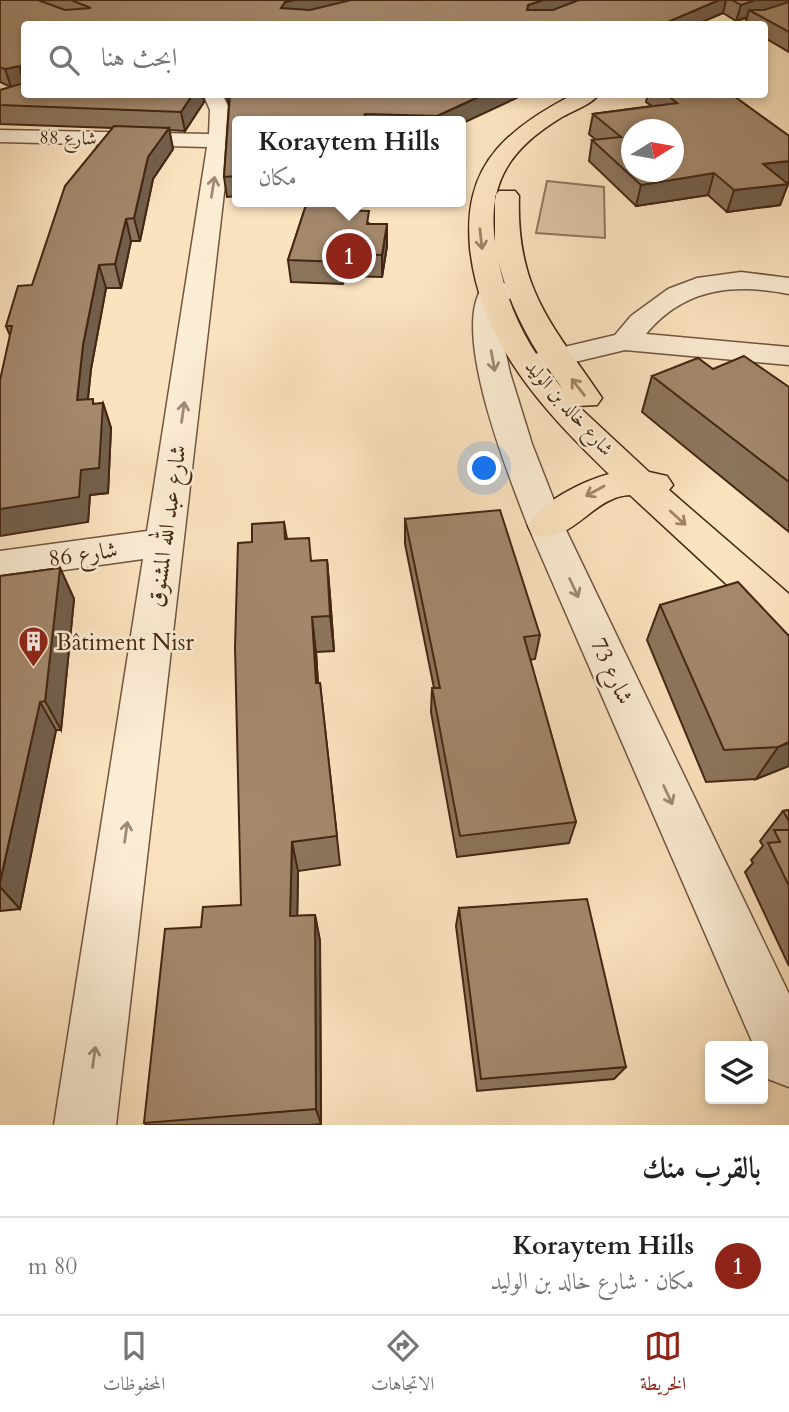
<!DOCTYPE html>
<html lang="ar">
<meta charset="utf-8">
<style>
body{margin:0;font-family:Cardo,Amiri,serif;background:#f2f2f2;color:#222;direction:rtl}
.controls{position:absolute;right:21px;bottom:21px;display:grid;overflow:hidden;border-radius:7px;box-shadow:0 4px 10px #0003}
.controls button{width:63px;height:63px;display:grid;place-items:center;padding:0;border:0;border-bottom:2px solid #e0e0e0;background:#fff;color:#222;font:35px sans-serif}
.compass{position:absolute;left:621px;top:119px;width:63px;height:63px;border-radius:50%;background:#fff;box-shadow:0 4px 10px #0003;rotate:79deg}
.you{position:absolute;left:485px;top:469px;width:24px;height:24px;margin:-18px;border:5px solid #fff;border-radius:50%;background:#1a73e8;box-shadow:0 0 0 10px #1a73e833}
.badge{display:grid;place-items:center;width:46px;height:46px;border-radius:50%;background:#8f2418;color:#fff;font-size:23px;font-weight:700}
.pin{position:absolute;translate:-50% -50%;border:4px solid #fff;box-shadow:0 2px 7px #0006}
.popup{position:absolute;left:232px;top:116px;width:234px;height:91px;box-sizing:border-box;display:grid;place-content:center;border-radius:7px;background:#fff;filter:drop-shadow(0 2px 5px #0005);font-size:23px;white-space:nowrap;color:#767676}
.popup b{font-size:26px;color:#222}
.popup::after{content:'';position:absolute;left:50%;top:100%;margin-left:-14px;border:14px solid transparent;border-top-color:#fff}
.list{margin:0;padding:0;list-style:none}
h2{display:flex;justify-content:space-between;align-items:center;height:91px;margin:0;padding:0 28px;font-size:30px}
h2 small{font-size:23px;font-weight:400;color:#767676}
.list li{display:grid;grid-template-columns:46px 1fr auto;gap:21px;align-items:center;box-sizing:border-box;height:98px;padding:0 28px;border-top:2px solid #e0e0e0}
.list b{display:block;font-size:26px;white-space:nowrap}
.list p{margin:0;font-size:23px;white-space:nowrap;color:#767676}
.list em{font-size:23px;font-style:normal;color:#767676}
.icon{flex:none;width:38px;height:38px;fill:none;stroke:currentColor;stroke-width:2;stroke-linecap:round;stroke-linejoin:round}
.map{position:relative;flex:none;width:789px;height:1125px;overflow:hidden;direction:ltr}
.search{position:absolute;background:#fff;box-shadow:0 4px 10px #0003;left:21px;right:21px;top:21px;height:77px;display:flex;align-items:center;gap:18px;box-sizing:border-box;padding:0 24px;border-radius:7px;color:#767676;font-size:26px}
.sheet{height:189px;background:#fff}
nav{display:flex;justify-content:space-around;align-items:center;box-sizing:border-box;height:98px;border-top:2px solid #e0e0e0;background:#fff;font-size:19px;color:#767676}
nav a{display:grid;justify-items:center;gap:4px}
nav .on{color:#8f2418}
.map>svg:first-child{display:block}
.green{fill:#dcc3a2;stroke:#90745a;stroke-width:2}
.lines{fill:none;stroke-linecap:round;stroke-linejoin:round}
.minor-casing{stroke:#72553d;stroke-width:3}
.major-casing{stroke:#442612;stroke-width:3}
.minor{fill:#fcedd5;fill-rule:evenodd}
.major{fill:#fbe3bf;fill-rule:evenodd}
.wall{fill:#8c755d;stroke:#442612;stroke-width:2}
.shaded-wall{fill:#725f4c;stroke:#442612;stroke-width:2}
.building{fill:#a3886c;stroke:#442612;stroke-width:2;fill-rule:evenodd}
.oneway{stroke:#a08a74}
.oneway2{stroke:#a08468}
.labels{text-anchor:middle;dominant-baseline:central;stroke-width:5;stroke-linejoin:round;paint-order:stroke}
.far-street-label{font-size:19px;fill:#442612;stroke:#fcedd5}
.street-label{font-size:23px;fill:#442612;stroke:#fcedd5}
.poi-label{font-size:23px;fill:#442612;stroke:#fcedd5;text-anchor:start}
</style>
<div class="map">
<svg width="789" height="1125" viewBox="0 0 789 1125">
<rect width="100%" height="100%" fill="#fbe3bf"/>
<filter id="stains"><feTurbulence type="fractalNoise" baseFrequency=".00286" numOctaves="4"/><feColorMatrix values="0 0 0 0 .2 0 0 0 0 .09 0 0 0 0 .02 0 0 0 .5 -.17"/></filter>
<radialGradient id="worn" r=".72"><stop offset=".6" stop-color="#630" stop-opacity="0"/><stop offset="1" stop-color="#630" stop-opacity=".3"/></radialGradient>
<!-- green -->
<path class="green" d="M547,181L604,187L605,238L536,233Z"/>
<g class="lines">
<defs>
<path id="minor" d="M203,94H222L230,110V141L116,1125H54L143,559L0,579V551L147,531L207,147L0,142V130L209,134L210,110Z
M741,272L789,278V294C734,283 684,288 646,334L789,347V365L625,350L529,373L518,370L514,364L518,358L615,335L631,316L668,289L697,278Z
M516,281L526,283L530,289L526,295L504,300L501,313L503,340L510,373L532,444L564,526L789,994V1087L768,1079L763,1066V1046H754L528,526C509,476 451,333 482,288Z"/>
<path id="major" d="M574,94H599C591,105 574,110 562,117C511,148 487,181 495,242V196L499,191H515L519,196C516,291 553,325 602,398L597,405L578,406L649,472L667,476L673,485L669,490L789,594V634L775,629L630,495C592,496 571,547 533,535L528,526C542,501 581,482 609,474C543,410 480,343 470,248C467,211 472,178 497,149C518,125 546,109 574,94ZM498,259C509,307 533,350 563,389C529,351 508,309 498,259Z"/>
</defs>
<!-- minor casing -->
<use href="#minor" class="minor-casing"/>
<!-- major casing -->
<use href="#major" class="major-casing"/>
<!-- minor -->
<use href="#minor" class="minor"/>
<!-- major -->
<use href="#major" class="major"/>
</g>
<!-- wall -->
<path class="wall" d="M0,0H789V52L765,38V24H745L747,18L736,21L723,13L697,24H24V94L204,102L185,131L169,130L173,149L153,179L140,241H131L121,288H106L91,369L88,399L95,404L103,403L111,428L108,493L90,495L88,522L6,326L32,285L112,128L0,124V90L11,87L0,82Z
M225,94H525L461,121H237V196L227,197L224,177L229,103Z
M648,94H731L789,136V182H786L788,184L780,205L727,212L708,195L636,206L589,161L592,140H596L589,134L593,114L652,106L646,102Z
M307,202H351L349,210L370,224L387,246L382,277L345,276L343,284L291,282L288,260Z
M713,369L789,387V532L642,412L652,376Z
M405,519L540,635L535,659L530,660L576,822L569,843L457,857L431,712L432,688H434L405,544Z
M284,522L287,539L312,561L327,560L330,596L334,651L316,652L318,683H320L340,865L298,871L297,916L315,915L320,941L321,1124L309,1125H147L144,1123L201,927L241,905L252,542Z
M60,568L74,599L61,730H56L20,909L0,911V576Z
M660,605L789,636V766L756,779L706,782L647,640Z
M789,810V966L745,872L753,863L751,860L763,846L760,841L783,811Z
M459,908L626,1067L614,1079L477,1091L456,926Z"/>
<!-- shaded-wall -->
<path class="shaded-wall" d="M294,0H358L286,18L281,8L285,2Z
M543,0H585L526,22L528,5Z
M719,0H726L723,13L697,24H663Z
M755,0H789V2L756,14L749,10L747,17L736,21L741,5Z
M20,66L24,84L11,87L5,69Z
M193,94H203L204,102L185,131L181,112Z
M485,94H525L461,124V121H437V116Z
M169,128L173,149L153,179L140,241L134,218L148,157Z
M789,161V182L756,186L763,164Z
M714,173L708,195L636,206L641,185Z
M788,184L780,205L727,212L734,190Z
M345,202H351L345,231L344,210Z
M126,219L131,241L121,288L115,264Z
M387,224V246L382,277V255Z
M344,254L345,276L343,284L342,262Z
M99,265L106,288L91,369L85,425L77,400L83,345Z
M103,403L111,428L108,493L90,495L88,522L0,536V509L81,470Z
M327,560L330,596L334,651L330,616Z
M60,568L74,599L61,730L45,701Z
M312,617L316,652L320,717L316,683Z
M40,702L56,730L20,909L0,887V882Z
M789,743V766L756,779L778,747Z
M292,842L298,871L297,942L290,916Z
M315,915L320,941L321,1124L316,1109Z"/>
<!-- building -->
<path class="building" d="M0,0H38L65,10L91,8L71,0H294L285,2L281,8L310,10L351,0H543L528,5L527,10H553L579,0H719L663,24H24V75L21,74L20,66L5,69L0,67Z
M732,0H755L741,5Z
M789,2V32L749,10H764Z
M24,83V94H193L181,112L0,105V90Z
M230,94H485L437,116L365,114L363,121H237V176L224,177Z
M666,94H731L789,136V161L763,164L788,184L734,190L714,173L641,185L592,140L621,137L593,114L677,103ZM632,130H674V172H632Z
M114,126L169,128L148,157L134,218L126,219L115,264L99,265L83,345L77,400L93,399V404L103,403L99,468L81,470L79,497L0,509V380L12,326H6L18,286L32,285L65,186Z
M307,202H345L344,210L369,211L367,224H387L382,255L344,254L342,262L288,260Z
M744,356L789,387V482L652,376L698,358L713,369Z
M500,510L540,635L524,637L576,822L460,836L432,688H440L405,519Z
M284,522L285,539L309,538L311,561L327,560L330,616L312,617L316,683H320L337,836L292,842L290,916L315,915L316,1109L144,1123L165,929L201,927L203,907L241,905L235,647L238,543L252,542V524Z
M60,568L45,701L40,702L0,882V576Z
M738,582L789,636V742L778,747L724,750L660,605Z
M789,810V821L783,811Z
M774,830H789V886L768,843L780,842Z
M587,899L626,1067L481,1079L459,908Z"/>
<!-- one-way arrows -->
<defs><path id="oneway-shaft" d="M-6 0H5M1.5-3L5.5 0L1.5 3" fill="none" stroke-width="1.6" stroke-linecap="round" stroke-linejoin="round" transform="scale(1.75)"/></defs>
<g class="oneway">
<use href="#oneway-shaft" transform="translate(213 187) rotate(-81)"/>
<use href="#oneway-shaft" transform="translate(493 361) rotate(80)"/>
<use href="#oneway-shaft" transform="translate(183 412) rotate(-82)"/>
<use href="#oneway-shaft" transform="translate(574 588) rotate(65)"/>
<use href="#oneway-shaft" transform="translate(668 795) rotate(65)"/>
<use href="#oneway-shaft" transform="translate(126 832) rotate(-82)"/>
<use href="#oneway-shaft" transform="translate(94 1057) rotate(-82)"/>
</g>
<g class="oneway2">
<use href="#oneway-shaft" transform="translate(481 239) rotate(84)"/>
<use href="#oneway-shaft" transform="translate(578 387) rotate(-128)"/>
<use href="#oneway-shaft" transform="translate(595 491) rotate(151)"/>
<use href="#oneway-shaft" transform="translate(678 518) rotate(42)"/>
</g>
<!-- icons -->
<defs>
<symbol id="building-pin" viewBox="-11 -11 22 30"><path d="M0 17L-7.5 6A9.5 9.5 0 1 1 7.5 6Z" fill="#8f2418" stroke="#fcedd5"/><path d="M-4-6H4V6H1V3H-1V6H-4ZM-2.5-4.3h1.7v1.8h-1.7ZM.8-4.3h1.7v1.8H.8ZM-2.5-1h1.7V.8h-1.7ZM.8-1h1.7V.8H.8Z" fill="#fff"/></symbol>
</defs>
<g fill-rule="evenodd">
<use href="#building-pin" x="16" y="624" width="35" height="47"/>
</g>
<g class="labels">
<!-- far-street labels -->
<g class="far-street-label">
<text transform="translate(68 138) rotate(2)">شارع 88</text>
<text transform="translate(569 408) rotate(48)">شارع خالد بن الوليد</text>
</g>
<!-- street labels -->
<g class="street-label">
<text transform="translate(167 526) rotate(-82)">شارع عبد الله المشنوق</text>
<text transform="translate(83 554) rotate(-8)">شارع 86</text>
<text transform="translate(612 671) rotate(65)">شارع 73</text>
</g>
<!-- poi labels -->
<g class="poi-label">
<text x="56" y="642">Bâtiment Nisr</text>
</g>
</g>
<rect width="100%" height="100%" filter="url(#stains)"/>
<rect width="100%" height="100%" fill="url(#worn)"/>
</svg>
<div class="controls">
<button><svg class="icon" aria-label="layers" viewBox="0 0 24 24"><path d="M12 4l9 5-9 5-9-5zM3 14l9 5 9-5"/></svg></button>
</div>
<svg class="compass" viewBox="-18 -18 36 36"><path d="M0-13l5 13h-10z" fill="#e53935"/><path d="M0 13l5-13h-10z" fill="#767676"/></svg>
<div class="you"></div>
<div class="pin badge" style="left:349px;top:256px">1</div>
<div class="popup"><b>Koraytem Hills</b>مكان</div>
<div class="search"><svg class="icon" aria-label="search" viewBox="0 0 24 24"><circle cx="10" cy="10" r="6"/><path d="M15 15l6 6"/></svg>ابحث هنا</div>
</div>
<section class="sheet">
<h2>بالقرب منك<small></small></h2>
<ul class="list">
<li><span class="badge">1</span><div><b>Koraytem Hills</b><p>مكان · شارع خالد بن الوليد</p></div><em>80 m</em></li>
</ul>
</section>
<nav>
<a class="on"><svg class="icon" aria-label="map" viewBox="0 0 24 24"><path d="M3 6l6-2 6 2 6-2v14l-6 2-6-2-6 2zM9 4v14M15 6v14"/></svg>الخريطة</a>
<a><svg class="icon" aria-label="directions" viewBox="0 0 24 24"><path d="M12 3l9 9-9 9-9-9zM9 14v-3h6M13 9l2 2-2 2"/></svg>الاتجاهات</a>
<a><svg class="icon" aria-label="saved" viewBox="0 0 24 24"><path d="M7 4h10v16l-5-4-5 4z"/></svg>المحفوظات</a>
</nav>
